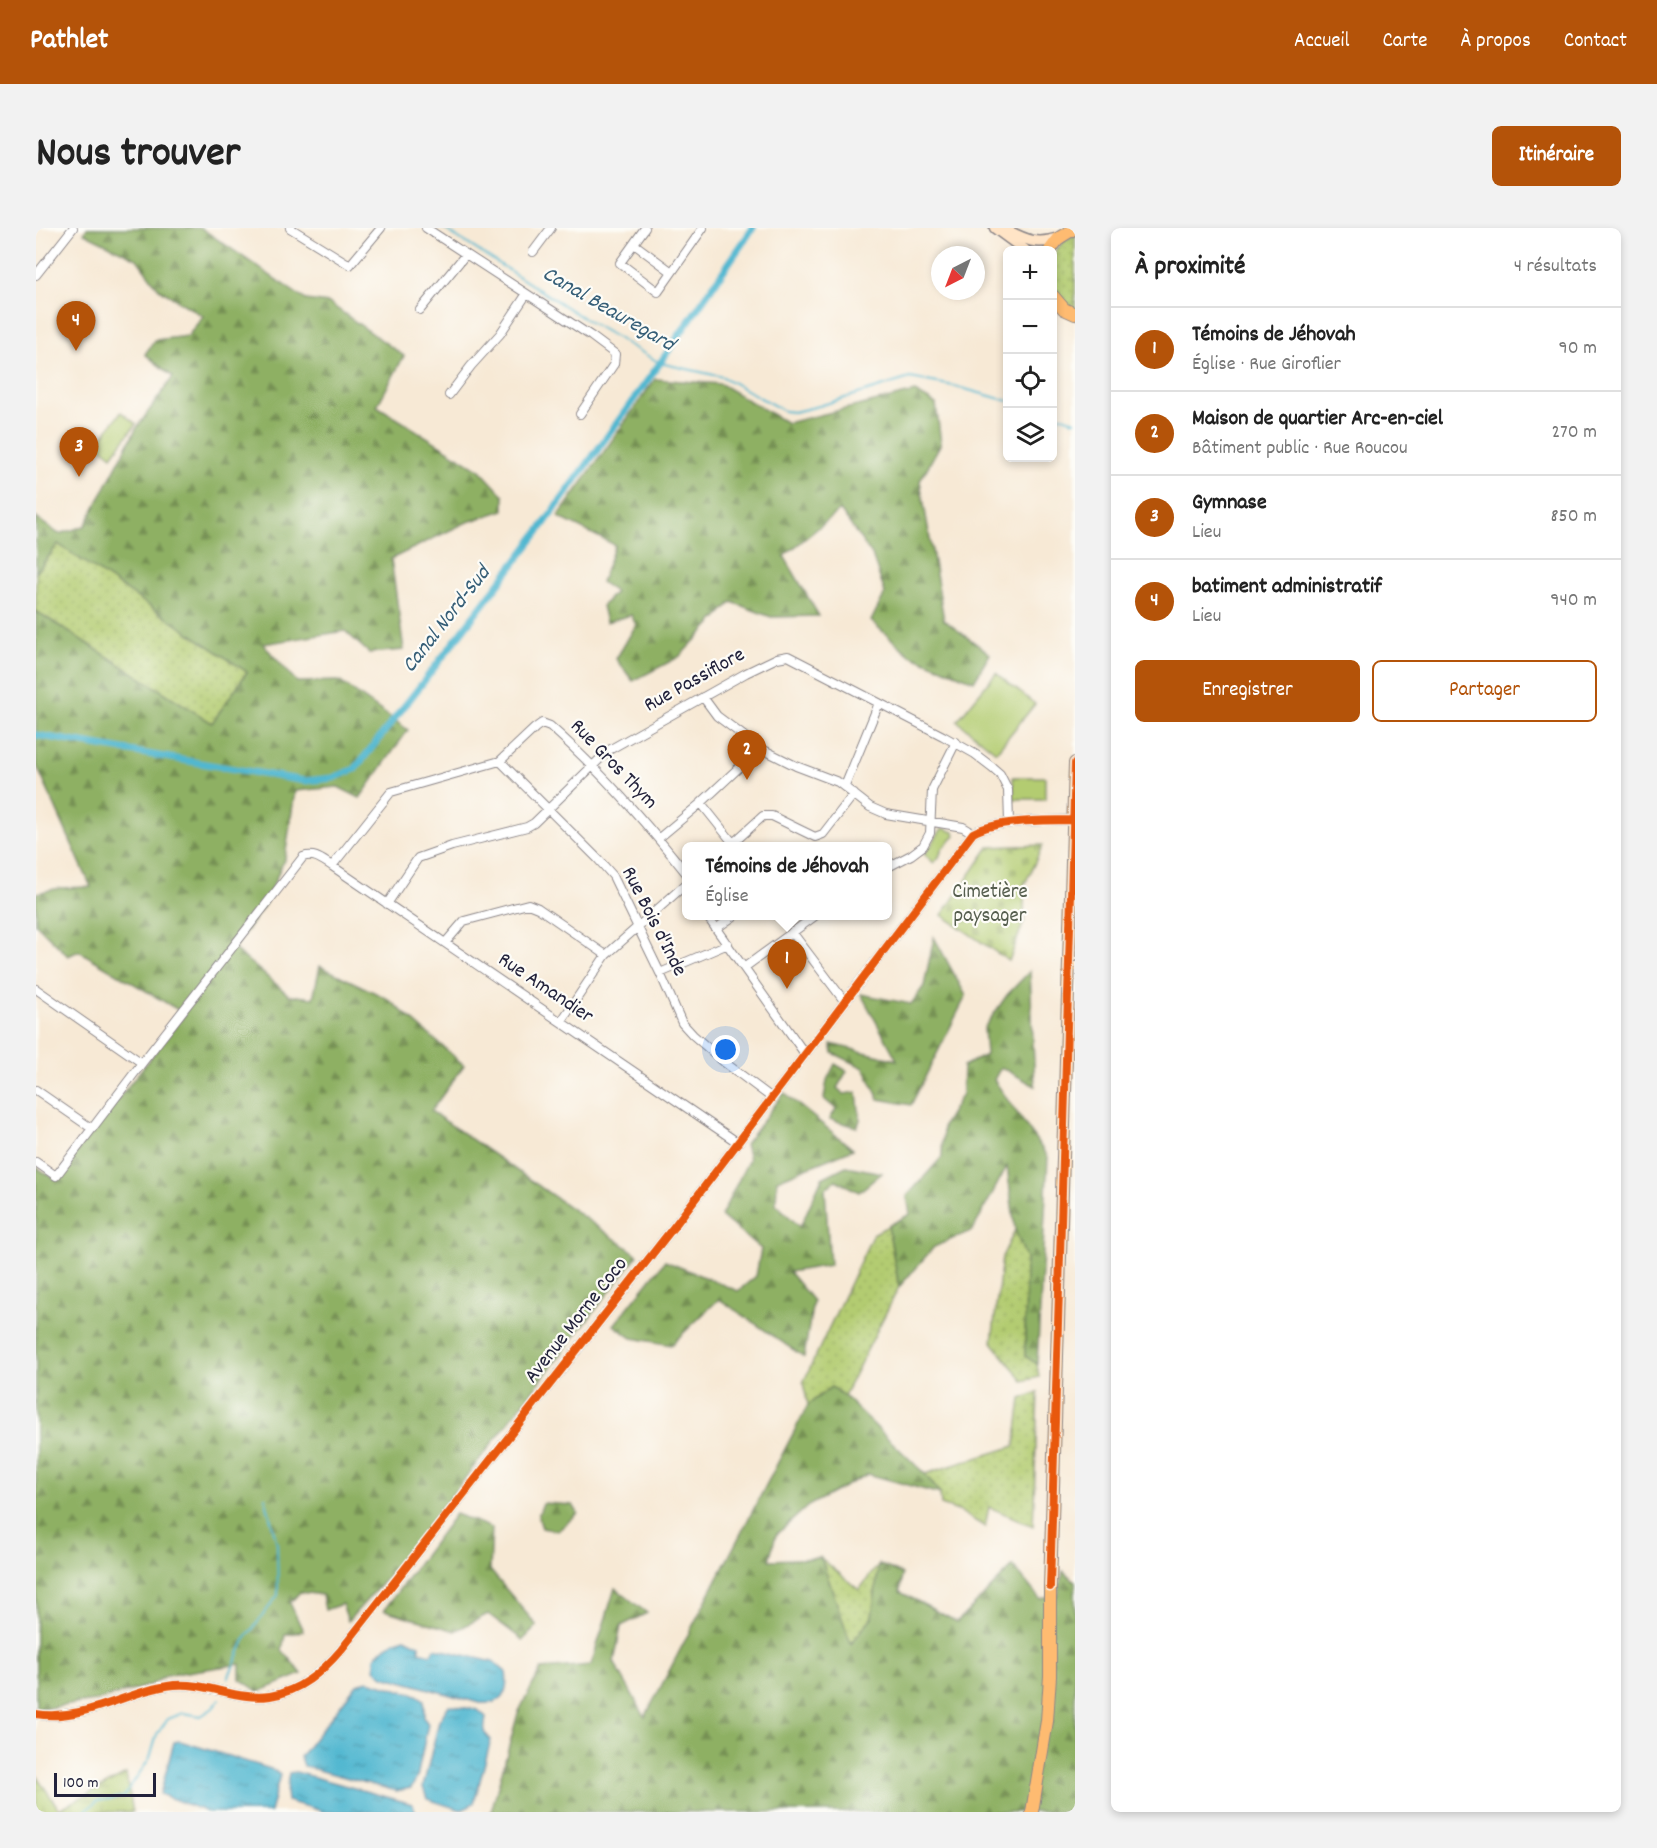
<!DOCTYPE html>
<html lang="fr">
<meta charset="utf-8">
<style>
body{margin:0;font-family:Dekko,sans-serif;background:#f2f2f2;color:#222}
.controls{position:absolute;right:18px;top:18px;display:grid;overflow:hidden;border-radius:9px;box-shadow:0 3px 9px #0003}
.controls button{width:54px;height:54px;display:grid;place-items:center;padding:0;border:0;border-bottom:2px solid #e0e0e0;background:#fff;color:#222;font:30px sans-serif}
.compass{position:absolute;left:895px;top:18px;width:54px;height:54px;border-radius:50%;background:#fff;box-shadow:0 3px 9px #0003;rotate:222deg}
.scale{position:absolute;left:18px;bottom:15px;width:102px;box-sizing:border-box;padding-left:6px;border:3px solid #22223b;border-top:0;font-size:16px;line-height:21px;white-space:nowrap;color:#22223b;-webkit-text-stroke:4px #fdfcf7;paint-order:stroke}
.you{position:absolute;left:690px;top:822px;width:21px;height:21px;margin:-15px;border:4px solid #fff;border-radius:50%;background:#1a73e8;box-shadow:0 0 0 9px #1a73e833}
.badge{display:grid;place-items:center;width:39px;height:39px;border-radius:50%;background:#b45309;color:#fff;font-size:20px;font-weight:700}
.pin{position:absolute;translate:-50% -50px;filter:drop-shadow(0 2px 3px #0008)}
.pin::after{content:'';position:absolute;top:32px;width:21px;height:18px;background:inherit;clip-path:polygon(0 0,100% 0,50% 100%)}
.popup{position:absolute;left:646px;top:614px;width:210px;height:78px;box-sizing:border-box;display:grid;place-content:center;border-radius:9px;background:#fff;filter:drop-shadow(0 2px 4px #0005);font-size:20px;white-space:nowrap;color:#767676}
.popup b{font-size:22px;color:#222}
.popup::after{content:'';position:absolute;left:50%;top:100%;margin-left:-12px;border:12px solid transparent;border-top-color:#fff}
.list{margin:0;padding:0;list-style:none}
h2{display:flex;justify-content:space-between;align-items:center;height:78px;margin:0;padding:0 24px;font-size:26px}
h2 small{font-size:20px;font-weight:400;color:#767676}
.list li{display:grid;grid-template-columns:39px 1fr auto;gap:18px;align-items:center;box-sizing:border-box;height:84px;padding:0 24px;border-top:2px solid #e0e0e0}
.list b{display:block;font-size:22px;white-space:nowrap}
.list p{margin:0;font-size:20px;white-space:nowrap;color:#767676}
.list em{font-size:20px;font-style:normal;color:#767676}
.actions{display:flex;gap:12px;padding:18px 24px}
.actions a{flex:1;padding:14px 0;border:2px solid #b45309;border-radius:9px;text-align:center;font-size:21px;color:#b45309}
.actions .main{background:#b45309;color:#fff}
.icon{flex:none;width:33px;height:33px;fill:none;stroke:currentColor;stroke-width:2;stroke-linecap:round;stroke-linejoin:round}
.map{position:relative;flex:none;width:1039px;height:1584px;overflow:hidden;border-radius:9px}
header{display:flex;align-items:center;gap:36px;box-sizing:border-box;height:84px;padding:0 30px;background:#b45309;color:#fff}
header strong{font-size:28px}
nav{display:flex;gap:33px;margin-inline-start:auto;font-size:21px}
.intro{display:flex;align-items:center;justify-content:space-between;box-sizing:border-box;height:144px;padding:0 36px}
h1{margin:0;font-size:42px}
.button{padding:15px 27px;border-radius:9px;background:#b45309;color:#fff;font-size:21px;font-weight:700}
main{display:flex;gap:36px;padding:0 36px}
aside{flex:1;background:#fff;border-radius:9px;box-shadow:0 3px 9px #0003}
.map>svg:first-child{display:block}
.grass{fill:url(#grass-dots);stroke:#6a7756;stroke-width:1.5}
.forest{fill:url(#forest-firs);stroke:#58694f;stroke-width:1.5}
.wetland{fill:url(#wetland-marsh);stroke:#6a7756;stroke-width:1.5}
.cemetery{fill:url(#cemetery-stones);stroke:#6a7756;stroke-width:1.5}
.park{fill:url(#park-crowns);stroke:#6a7756;stroke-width:1.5}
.pitch{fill:#b3cc71;stroke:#6a7756;stroke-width:1.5}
.water{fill:url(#water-ripples);stroke:#3a6c86;stroke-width:1.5}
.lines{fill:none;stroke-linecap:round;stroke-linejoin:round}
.stream{stroke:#51b7d0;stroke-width:2}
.canal{stroke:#51b7d0;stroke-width:7}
.minor-casing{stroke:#8c8688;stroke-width:10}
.tertiary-casing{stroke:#8c8688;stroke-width:11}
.secondary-casing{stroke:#8c8688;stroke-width:13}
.primary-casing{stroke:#8c8688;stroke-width:14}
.minor{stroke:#fff;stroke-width:8}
.tertiary{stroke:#fff;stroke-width:9}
.secondary{stroke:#ffe4c6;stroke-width:10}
.primary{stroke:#febb71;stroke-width:12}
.cycleway-casing{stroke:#fdfcf7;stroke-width:11}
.cycleway{stroke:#e8590c;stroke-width:8}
.labels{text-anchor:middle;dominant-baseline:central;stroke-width:4.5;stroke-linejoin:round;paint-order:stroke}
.street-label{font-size:21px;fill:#22223b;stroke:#fdfcf7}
.park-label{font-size:21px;fill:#555e4e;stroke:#fdfcf7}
.water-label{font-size:22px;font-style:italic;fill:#355e77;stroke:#fdfcf7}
</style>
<header>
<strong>Pathlet</strong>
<nav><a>Accueil</a><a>Carte</a><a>À propos</a><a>Contact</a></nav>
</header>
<div class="intro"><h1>Nous trouver</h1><a class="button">Itinéraire</a></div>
<main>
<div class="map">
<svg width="1039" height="1584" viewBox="0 0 1039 1584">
<defs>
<pattern id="grass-dots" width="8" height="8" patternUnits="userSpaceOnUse" patternTransform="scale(1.5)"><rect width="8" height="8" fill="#b3cc71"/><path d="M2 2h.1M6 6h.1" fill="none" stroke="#9aaf63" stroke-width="1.8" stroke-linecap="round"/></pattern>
<pattern id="forest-firs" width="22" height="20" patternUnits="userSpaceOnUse" patternTransform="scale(1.5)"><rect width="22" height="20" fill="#8eb063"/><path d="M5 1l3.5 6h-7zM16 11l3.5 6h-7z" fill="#748f53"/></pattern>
<pattern id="wetland-marsh" width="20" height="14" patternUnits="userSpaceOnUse" patternTransform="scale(1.5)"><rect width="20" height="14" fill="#b3cc71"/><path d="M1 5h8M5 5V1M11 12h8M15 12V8" fill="none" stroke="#9aaf63"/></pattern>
<pattern id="cemetery-stones" width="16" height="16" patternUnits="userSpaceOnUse" patternTransform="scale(1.5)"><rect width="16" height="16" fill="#b3cc71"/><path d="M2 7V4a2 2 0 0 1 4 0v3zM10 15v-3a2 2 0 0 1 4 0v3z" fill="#9aaf63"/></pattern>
<pattern id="park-crowns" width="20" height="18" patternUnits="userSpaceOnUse" patternTransform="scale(1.5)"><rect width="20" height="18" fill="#b3cc71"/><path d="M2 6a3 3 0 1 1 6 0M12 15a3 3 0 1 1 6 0" fill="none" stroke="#9aaf63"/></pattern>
<pattern id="water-ripples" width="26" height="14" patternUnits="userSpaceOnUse" patternTransform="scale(1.5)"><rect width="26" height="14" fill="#51b7d0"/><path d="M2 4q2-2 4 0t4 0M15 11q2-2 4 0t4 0" fill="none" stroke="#4394aa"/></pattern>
</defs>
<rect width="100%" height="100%" fill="#fdfcf7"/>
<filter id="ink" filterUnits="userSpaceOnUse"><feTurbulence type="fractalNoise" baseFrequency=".0167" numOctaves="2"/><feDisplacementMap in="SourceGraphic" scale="12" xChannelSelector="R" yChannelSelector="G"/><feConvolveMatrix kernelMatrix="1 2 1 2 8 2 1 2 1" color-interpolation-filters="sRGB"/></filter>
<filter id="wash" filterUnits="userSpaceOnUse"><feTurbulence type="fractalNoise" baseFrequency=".008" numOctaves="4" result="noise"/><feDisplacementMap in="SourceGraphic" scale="24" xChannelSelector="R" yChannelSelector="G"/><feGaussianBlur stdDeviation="1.35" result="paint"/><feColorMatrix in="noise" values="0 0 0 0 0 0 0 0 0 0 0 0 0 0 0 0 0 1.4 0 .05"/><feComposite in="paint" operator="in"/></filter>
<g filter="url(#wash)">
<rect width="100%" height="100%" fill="#f7e9d5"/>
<!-- grass -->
<path class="grass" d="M1039,6V82C1030,77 1020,68 1017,59C1017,29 1012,23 1039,6Z
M22,316L211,444L177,496L0,383V345Z
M852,998L863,1059L808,1168L795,1159L772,1177L767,1155L837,1006Z
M979,1002L990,1030L989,1128L1001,1136L1003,1149L987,1153L956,1114L966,1029Z
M1002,1164L997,1298L953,1279L949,1299L925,1284L905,1277L904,1266L889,1246L979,1218L985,1171Z
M785,1330L823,1362L843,1336L836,1389L815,1417Z"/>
<!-- forest -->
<path class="forest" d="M51,0H165L270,72L293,75L368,128L341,178L444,242L468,268V282L429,295L355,331L368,422L333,425L309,403L227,416L261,454L303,453L372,502L324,570L302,559L259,563L249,630L229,676L198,721L253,767L277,770L284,738L352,771L428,837L395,883L602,1027L357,1343L312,1393L306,1376L289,1382L286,1367L264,1364L254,1375L267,1403L249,1407L246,1422L266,1446L223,1464L204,1451V1436L131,1447L115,1457L59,1473L6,1481L0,1480V939L19,951L149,786L43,723L32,728L0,696V665L24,660L55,659L0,536V383L176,495L211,444L22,316L0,345V290L23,306L49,298L100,201L137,149L109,126L119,112L152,108L167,88L123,61L101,31L48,5Z
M619,151L685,156L751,195L879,164L900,176L905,215L884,253L908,392L954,426L938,453L874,427L835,393L849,365L836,327L804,282L748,328L783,388L735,389L696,374L643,429L597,453L580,431L600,397L595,387L570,394L566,378L579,364L565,354L579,317L522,289Z
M898,709L930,768L875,877L843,871L828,840L797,825L795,816L861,832L825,766L875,776L888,758Z
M994,743L999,858L965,839L958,852L1012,929L1001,1136L989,1128L990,1030L979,1002L971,938L937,1002L898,1019L863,1059L852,998L874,986L871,968L906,929L907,898L926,866L927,838L950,827L948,800L971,767Z
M799,836L811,843L801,860L808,866L821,864L824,892L821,899L794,891L800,881L788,871L791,852Z
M748,865L817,921L741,952L740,976L764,999L786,950L810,938L846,945L823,964L800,952L789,961L794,1037L753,1044L777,1073L768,1129L683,1071L635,1117L596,1110L578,1097L629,1033L702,1063L720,1048L725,1021L685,988L713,931L709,916Z
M795,1159L808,1168L889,1246L904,1266L832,1246L772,1278L740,1307L733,1332L785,1330L815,1416L836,1389L843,1336L866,1346L864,1364L921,1394L977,1338L1004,1371L1022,1367L1027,1343L1039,1353V1584H455L482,1485L505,1441L555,1437L579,1360L611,1385L585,1398L578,1434L609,1489L772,1177Z
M507,1275L537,1277L542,1285L522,1303L506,1300L502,1288Z
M419,1286L456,1300L454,1342L501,1398L487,1412L452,1386L419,1403L348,1382Z"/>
<!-- wetland -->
<path class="wetland" d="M90,1546L97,1584H0V1547L23,1581Z"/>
<!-- cemetery -->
<path class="cemetery" d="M1007,617L988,658V693L973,733L906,687L953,619Z"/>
<!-- park -->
<path class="park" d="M907,600L918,604L919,608L906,621L903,629L898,635L888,626C897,618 899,608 907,600Z"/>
<!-- pitch -->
<path class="pitch" d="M85,184L100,196L76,228L61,216Z
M960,445L999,476L960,524L921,493Z
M977,549H1009V571H978Z"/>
<!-- water -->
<path class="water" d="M369,1410L383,1417V1423L395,1426L399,1420L457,1434L470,1444C473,1466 467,1477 443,1475L347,1448L339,1441V1429C348,1419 356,1413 369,1410Z
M332,1453L381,1467L388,1472V1490L392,1496L381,1550L375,1560L360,1563L267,1538L264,1529L321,1456Z
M413,1477L442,1482L450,1489L448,1504L455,1512L438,1575L425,1582L391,1571L387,1559L403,1493Z
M144,1513L238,1542L244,1547L234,1584H171L124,1566L138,1514Z
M260,1544L376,1576L380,1584H289L251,1573L250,1564L253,1545Z"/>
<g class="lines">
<!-- stream -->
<path class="stream" d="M407,0L552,93L624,135L687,149L748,183L758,184L783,178L874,150L918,158L972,173
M1017,186L1039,193
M192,1450L210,1410L242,1367L241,1316L229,1269
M48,1584L61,1573L87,1569L114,1530L121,1506L132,1491L147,1485L165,1488L177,1480L184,1471"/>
<!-- canal -->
<path class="canal" d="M0,507L269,553L297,550L319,541L385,457L503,303L624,135L717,0"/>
</g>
</g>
<g filter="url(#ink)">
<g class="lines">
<defs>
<path id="minor" d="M254,0L314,37L345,0
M390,0L555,108L579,126L578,136L544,186
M609,0L584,35L622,64L667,0
M598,16L636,44
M497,24L515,0
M0,47L37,0
M384,82L430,26
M413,167L435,138L464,106L490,67
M667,469L681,488L724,520L760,538L802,554L834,579L850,586L927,599L937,605
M464,533L562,631L577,648L624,745L646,795L657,807L688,834L736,870
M809,558L843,475
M665,575L697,615
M623,610L665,575L724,520
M694,618L727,588H736L779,609L787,606L818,566
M296,638L355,564L464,533L499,500L506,495L514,498C565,543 608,592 650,645
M852,639L875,627L887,618L894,605L896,562L920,514
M351,676L382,630L416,618L491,599L498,595L573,522L710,445L741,430L752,428L907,508L939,526L956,539L964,546L972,562L973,595
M671,688L769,826
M681,700L698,688
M756,704L809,774
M409,715L428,693L492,676L502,680L570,727
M709,739L779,688
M624,745L692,716
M0,761L106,835
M525,794L570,727L650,656
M0,862L55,900
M0,934L20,948L106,835L267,629C279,625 286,632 296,638L701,914"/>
<path id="tertiary" d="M0,1486C48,1494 92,1462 138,1457C171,1454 201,1473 234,1468C264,1463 286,1444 305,1422L640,996L937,605C960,592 1010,592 1037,592"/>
<path id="secondary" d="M959,0L989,22
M966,0C988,11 999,18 1023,10"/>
<path id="primary" d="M1014,22L1023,10L1039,0
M1017,68L1028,81L1039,86
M996,1584L1011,1493L1014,1448V1359L1039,535"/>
</defs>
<!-- minor casing -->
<use href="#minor" class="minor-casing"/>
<!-- tertiary casing -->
<use href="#tertiary" class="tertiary-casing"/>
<!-- secondary casing -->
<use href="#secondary" class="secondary-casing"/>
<!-- primary casing -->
<use href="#primary" class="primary-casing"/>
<!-- minor -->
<use href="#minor" class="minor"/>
<!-- tertiary -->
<use href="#tertiary" class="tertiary"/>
<!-- secondary -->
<use href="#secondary" class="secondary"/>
<!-- primary -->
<use href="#primary" class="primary"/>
<defs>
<path id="cycleway" d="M1014,1359L1039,535
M0,1486C48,1494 92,1462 138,1457C171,1454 201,1473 234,1468C264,1463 286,1444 305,1422L640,996L937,605C960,592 1010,592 1037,592"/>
</defs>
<!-- cycleway casing -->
<use href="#cycleway" class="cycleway-casing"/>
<!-- cycleway -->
<use href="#cycleway" class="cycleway"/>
</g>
</g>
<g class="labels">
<!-- street labels -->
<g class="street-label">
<text transform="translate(659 453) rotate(-29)">Rue Passiflore</text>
<text transform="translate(577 537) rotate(46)">Rue Gros Thym</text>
<text transform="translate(617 694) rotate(63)">Rue Bois d'Inde</text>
<text transform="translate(509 761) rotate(34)">Rue Amandier</text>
<text transform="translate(541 1093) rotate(-52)">Avenue Morne Coco</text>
</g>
<!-- park labels -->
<g class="park-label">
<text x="954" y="665">Cimetière<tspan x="954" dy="24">paysager</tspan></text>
</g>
<!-- water labels -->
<g class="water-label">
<text transform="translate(572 82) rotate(30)">Canal Beauregard</text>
<text transform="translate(411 392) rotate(-52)">Canal Nord-Sud</text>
</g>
</g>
</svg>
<div class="controls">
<button>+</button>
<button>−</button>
<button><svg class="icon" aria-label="locate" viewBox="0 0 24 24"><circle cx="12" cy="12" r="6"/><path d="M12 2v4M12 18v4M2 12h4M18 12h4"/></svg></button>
<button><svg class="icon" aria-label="layers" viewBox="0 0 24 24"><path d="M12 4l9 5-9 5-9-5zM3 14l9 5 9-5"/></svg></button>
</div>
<svg class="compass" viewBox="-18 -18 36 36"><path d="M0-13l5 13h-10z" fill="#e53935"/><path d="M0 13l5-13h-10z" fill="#767676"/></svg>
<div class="scale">100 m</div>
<div class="you"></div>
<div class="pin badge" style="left:751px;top:761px">1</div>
<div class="popup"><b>Témoins de Jéhovah</b>Église</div>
<div class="pin badge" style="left:711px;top:552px">2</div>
<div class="pin badge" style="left:43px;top:249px">3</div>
<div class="pin badge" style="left:40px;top:123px">4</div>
</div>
<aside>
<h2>À proximité<small>4 résultats</small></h2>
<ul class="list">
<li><span class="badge">1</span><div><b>Témoins de Jéhovah</b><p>Église · Rue Giroflier</p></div><em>90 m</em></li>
<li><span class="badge">2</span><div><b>Maison de quartier Arc-en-ciel</b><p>Bâtiment public · Rue Roucou</p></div><em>270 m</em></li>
<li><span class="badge">3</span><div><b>Gymnase</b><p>Lieu</p></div><em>850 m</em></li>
<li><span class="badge">4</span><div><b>batiment administratif</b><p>Lieu</p></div><em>940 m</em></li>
</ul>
<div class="actions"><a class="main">Enregistrer</a><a>Partager</a></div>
</aside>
</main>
